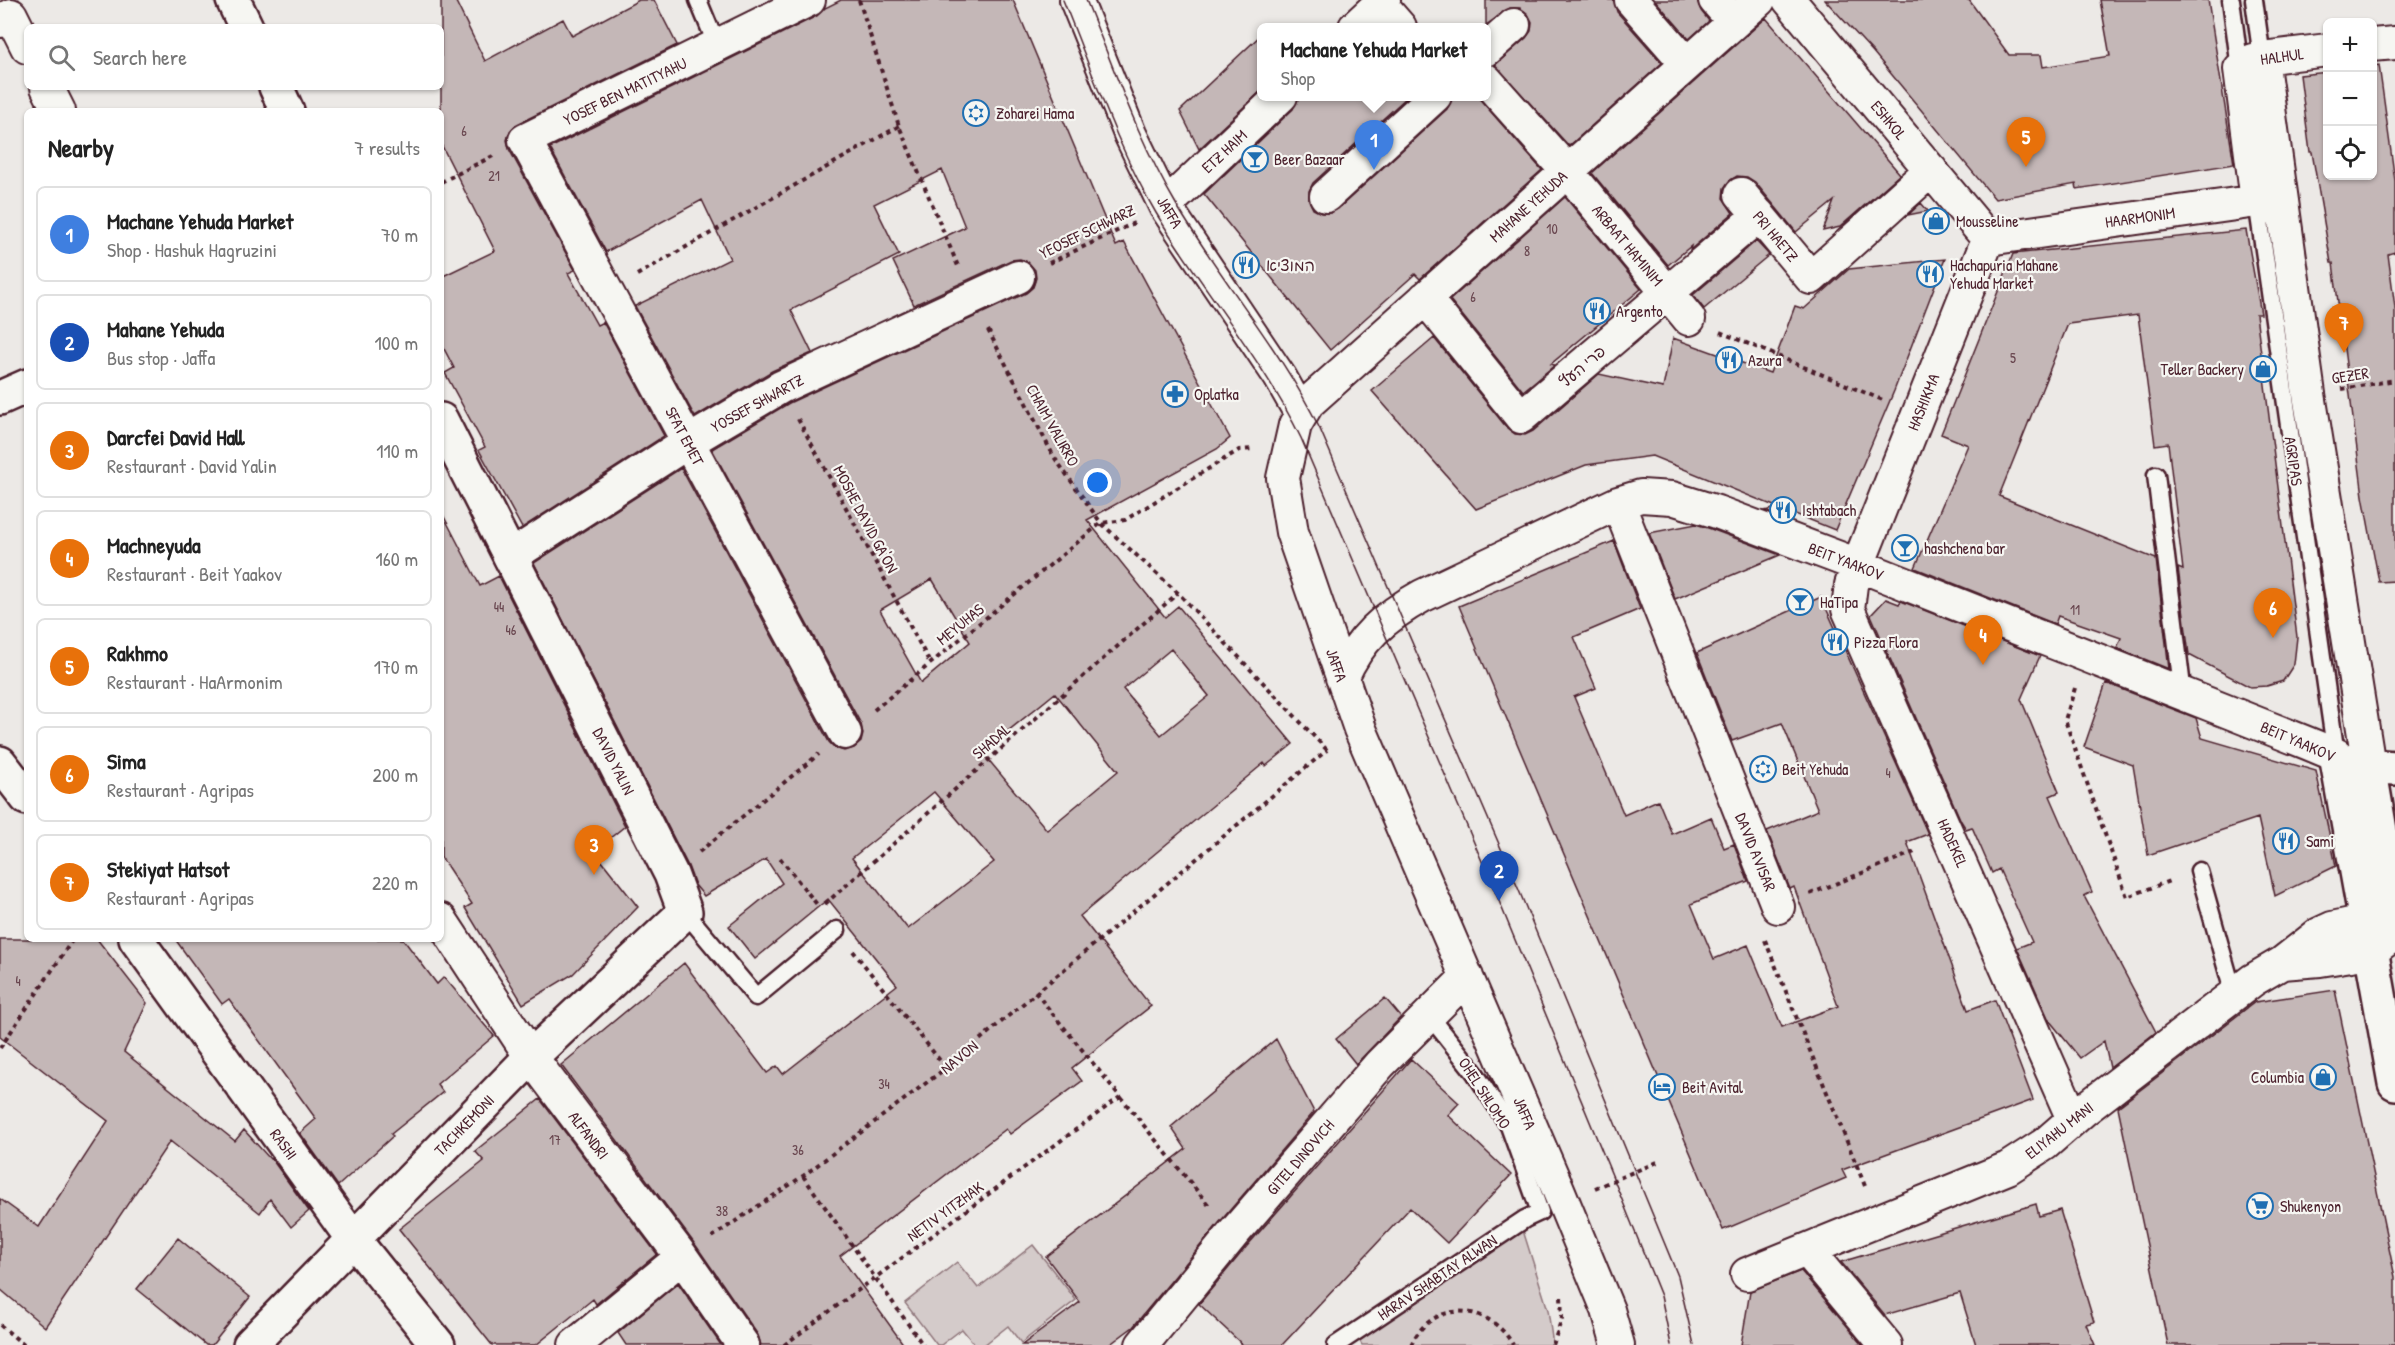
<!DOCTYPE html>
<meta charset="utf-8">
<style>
body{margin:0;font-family:"Patrick Hand","Playpen Sans Hebrew",sans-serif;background:#f6f6f6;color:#222}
.controls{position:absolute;right:18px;top:18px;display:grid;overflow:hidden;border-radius:9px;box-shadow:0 2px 4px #0004}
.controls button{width:54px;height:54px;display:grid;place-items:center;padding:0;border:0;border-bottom:2px solid #e0e0e0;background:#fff;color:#222;font:30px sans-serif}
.you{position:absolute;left:1098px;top:483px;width:21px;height:21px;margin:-15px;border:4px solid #fff;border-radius:50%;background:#1a73e8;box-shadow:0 0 0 9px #1a73e833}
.badge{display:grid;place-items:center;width:39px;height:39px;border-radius:50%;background:#0f766e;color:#fff;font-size:20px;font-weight:700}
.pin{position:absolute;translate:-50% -50px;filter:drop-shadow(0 2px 3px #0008)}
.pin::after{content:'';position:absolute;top:32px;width:21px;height:18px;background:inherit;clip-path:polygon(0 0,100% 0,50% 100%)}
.popup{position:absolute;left:1257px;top:23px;width:234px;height:78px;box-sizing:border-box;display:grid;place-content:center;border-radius:9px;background:#fff;filter:drop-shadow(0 2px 4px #0005);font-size:20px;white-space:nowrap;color:#767676}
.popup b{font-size:22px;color:#222}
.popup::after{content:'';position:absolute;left:50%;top:100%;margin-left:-12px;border:12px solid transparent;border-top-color:#fff}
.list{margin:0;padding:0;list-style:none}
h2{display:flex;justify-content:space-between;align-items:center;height:78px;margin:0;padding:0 24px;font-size:26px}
h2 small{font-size:20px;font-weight:400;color:#767676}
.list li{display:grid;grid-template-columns:39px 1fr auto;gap:18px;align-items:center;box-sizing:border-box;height:96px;margin:0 12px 12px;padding:0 12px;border:2px solid #e0e0e0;border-radius:9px}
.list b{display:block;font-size:22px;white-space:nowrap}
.list p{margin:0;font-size:20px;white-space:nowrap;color:#767676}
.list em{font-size:20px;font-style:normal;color:#767676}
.icon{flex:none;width:33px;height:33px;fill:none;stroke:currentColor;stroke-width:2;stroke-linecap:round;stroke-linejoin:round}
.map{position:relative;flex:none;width:2395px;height:1345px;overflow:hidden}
.search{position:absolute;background:#fff;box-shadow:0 2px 4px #0004;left:24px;top:24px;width:420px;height:66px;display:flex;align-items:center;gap:15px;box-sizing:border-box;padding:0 21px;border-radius:9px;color:#767676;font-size:22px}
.panel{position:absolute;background:#fff;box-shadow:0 2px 4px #0004;left:24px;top:108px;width:420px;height:834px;border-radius:9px}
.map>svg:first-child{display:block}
.green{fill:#d4cbca;stroke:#8f757a;stroke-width:1.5}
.building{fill:#c4b7b7;stroke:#4a1f2b;stroke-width:1.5;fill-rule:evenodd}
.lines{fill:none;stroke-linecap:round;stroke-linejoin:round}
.lane-casing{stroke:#4a1f2b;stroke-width:21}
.street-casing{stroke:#4a1f2b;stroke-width:36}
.secondary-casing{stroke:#4a1f2b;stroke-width:38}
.path{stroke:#4a1f2b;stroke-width:4;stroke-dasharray:4.5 4.5;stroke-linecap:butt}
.lane{stroke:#f6f6f2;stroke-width:16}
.street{stroke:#f6f6f2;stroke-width:32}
.secondary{stroke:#f6f6f2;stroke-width:33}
.tram{stroke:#4a1f2b;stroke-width:1.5}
.labels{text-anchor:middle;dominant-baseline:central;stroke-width:4.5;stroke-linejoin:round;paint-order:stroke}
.number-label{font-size:14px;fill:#68454e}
.street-label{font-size:16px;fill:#4a1f2b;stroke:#f6f6f2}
.poi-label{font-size:16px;fill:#4a1f2b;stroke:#f6f6f2;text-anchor:start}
</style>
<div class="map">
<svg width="2395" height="1345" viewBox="0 0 2395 1345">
<rect width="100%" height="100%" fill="#ece9e6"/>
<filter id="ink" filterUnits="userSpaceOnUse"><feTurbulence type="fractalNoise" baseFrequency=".0167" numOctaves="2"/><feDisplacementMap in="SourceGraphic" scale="12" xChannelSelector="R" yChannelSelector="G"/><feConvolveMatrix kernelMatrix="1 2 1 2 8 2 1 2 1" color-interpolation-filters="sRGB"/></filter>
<g filter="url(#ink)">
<!-- green -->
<path class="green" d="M1521,1224L1548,1310L1553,1345H1362L1356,1334Z
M1033,1245L1076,1300L1021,1343L1008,1326L984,1345H975L962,1329L941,1345H937L905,1303L957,1262L978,1288Z"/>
<!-- building -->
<path class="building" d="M441,0H455L485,61L563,19L572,36L639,0H654L677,45L517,124L510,131L507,140L509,149L575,270L568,273L597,325L603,322L664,436L522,528L479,450L485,447L445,373L454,368L441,343V277L495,251L441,144Z
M841,0H1013L1116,246L1124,242L1230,438L1217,449L1087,520L1165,617L1178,606L1293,744L1266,766L1264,763L1080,916L1151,1006L1072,1068L1082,1081L1010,1134L1006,1129L840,1256L904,1345H761L758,1335L697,1247L561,1065L684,963L767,1073L777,1066L783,1074L897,985L828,899L755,959L729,926L782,883L766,859L704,896L695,885L688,866L534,563L681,468L829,742L835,748L844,751L854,748L861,742L863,734L861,724L712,449L789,403L1026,293L1033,287L1036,278L1035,270L1028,262L1020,259L1011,260L914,305L893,261L965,227L942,170L874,204L899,255L791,310L812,353L772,371L695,417L635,306L730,259L702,200L606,252L550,148L817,16L825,8ZM932,579L970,642L921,683L880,610ZM1171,649L1209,696L1161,735L1123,689ZM1055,693L1118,771L1047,830L982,752ZM934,792L994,862L908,929L852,858Z
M1486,0H1614L1617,12L1662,63L1569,146L1495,65L1526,38L1531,31L1532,22L1528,14L1520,8H1510L1486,25Z
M1655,0H1697L1701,11L1709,21L1689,39Z
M1825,0H1969L2009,55H2041L2043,67L2110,56L2100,0H2208L2234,164L2077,189L2076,184L1995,199L1873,52Z
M1766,18L1900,174L1840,227L1823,231L1834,201L1796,232L1755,182L1747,177L1737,176L1729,181L1724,188L1723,198L1733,213L1690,250L1691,246L1668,265L1592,173Z
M1262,34V90L1199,149L1180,111Z
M2379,65L2395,181V252L2388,254L2395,308V581L2379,582L2363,496L2333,263H2331L2312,152H2310L2300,75L2328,72V176H2373V66Z
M1298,96H1408L1313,183L1309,191V200L1313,209L1321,213H1330L1338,209L1447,109L1452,96H1477L1542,170L1420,279L1415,274L1330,350L1204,194L1293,109Z
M1565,197L1641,289L1551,364L1555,365L1523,391L1450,300Z
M1921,203L1928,211L1908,215Z
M2246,230L2261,314H2256L2297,637L2294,664L2283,681L2267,686L2250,687L2189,655L2178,568L2183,570L2168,443L2155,445L2138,315L2068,324L1999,496L2156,559L2169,669L2117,648L2121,638L2058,616L2055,624L1915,568L1968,445L1941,434L2013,254Z
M1756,241L1769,255L1704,309L1693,295Z
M1945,259L1894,391L1835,530L1783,509L1787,519L1764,511L1779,508L1652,456L1586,465L1476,509L1372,391L1434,338L1507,428L1515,434L1525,435L1533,431L1599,374L1663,388L1673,338L1770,373L1795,306L1804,309L1849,269Z
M441,511L480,586L499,576L625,826L594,851L638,907L573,974L523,1004L465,908L472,904L441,857Z
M1696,524L1711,529L1780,555L1675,599L1649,533Z
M1614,541L1640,609L1574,637L1596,688L1574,697L1624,815L1658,800L1672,834L1711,817L1724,848L1734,844L1748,881L1691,904L1714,959L1748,945L1782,1027L1838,1006L1794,887L1790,889L1767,831L1818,810L1782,723L1732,741L1697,653L1821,597L1928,834L1907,842L1968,1010L1995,1000L2033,1100L1842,1170L1846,1178L1723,1230L1459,606Z
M1886,599L1899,604L1901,601L2040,656L2021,699L2059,792L2050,796L2092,892L2084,896L2156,1032L2110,1068L2104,1041L2080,1058L2049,1020L2017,948L2032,942L1999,869L1992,873L1972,827L1966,829L1961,821L1871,615Z
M2106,683L2196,718L2202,738L2316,771L2336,866L2275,896L2258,818L2148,855L2133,765L2084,747Z
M0,939H97L147,1003L124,1052L235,1141L244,1130L270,1159L271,1158L309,1211L291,1227L270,1199L260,1213L170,1141L45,1327L0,1289V1199L39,1227L108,1121L0,1037Z
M175,939H403L437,984L444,977L494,1036L437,1084L443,1092L391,1134L393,1136L338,1186L300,1133L316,1119L229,999L222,1004Z
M2335,990L2395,1277V1345H2168L2118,1107L2255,1002Z
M1385,998L1401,1017L1356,1064L1336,1039Z
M1276,1039L1314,1112L1219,1223L1133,1327L1109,1345H1022L1080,1302L1046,1257L1186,1149L1171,1127Z
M1411,1059L1459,1103L1448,1115L1511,1175L1447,1243L1410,1208L1282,1345H1243L1199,1304L1247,1246Z
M540,1099L657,1254L596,1304L593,1299L536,1345H492L399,1229L484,1161L475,1151Z
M2036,1204L2039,1216L2060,1210L2094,1322L2086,1324L2095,1345H1976L1960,1293L1885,1315L1841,1262Z
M178,1238L250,1297L212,1345H206L137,1289Z
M1801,1271L1863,1345H1741L1750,1291Z
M678,1283L721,1345H626L618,1333Z"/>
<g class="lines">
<defs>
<path id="lane" d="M698,0L717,46
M2231,0L2240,69
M2254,0L2262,58
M2257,201L2336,755
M2156,475L2183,695
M2199,871L2234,995
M685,912L756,997L837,930
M1336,1345L1525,1219L1540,1212L1509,1126L1475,1073L1429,1015"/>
<path id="street" d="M809,0L525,140L845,733
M1076,0L1130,134L1165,206L1280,377L1301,414
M1631,0L1687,64
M1715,0L1734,22
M1789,0L1988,239
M1380,4L1400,27
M0,21L11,15L27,47
M1355,27L1384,0
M2372,45L2395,43
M1486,50L1514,25
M2262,58L2309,394L2369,766
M1486,80L1567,171L1689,319
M47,87L59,111
M1741,194L1811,278L1931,170
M1326,196L1435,96
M2257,201L2240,69L2253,60L2262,58L2328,50
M1165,206L1281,96
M1988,239L1858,565L1851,585L1848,609L2073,1119
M1988,239L2257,201C2271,200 2277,208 2284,219
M1425,298L1521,417L1759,215
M1618,503L1778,907
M510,557L688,442L781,387L1018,277
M1342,678C1359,639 1384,617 1422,596L1618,503L1641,496L1672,498L1717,512L1858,565L2307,743L2336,755L2356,770
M441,920L531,1057L682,1257L743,1345
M2282,963L2320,960L2370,952L2392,936
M1808,1251L1886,1345
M1747,1274L2008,1168L2045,1144L2084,1110L2253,980L2282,963L2319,934L2332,928L2365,921L2391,930
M575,1345L682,1257
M1142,1345L1233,1234L1380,1064L1467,977
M1618,1345L1608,1310L1558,1189L1360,729L1292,532L1283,478L1295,425L1308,403L1759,0"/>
<path id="secondary" d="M233,0L246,27
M276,87L287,111
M0,398L27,386
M2336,755L2395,1083
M0,763L27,798
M2395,768L2369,766L2395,918
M136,939L353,1239L438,1345
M250,1345L531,1057L685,912L671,874L441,420"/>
</defs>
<!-- lane casing -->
<use href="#lane" class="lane-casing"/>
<!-- street casing -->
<use href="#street" class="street-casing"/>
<!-- secondary casing -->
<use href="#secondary" class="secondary-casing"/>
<!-- path -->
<path class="path" d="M859,0L899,126L958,266
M441,182L493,156
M1049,263L1134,223
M637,275L899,126
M988,330L1054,457L1101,523L1178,593L1327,750L1330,748
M1720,332L1885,401
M2342,389L2395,380
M798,419L930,663
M2075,688L2065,720L2127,897L2172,880
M874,710L1101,523L1125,520L1239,450L1253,449
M699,852L819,754
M780,858L819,907
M1810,894L1917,851
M825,904L1178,593
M1765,940L1865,1186
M853,951L946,1068
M1035,992L1211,1208
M0,1048L73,939
M803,1176L923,1345
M1595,1188L1660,1161
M712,1237L803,1176L946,1068L1327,750
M0,1325L24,1345
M784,1345L1120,1097
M1411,1345C1432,1298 1490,1303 1513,1345
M1553,1345L1562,1318L1561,1296"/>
<!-- lane -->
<use href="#lane" class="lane"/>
<!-- street -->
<use href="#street" class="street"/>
<!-- secondary -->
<use href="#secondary" class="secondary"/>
<!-- tram -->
<path class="tram" d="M1063,0C1092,71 1117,147 1156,213C1202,289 1262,358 1301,438L1499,901L1614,1180L1661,1296L1671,1345
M1086,0C1114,68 1138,140 1176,204C1221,281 1281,349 1320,429L1518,888L1678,1276L1694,1345"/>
</g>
</g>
<!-- icons -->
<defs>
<symbol id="synagogue-ring" viewBox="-11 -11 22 22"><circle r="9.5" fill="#f6f6f2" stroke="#1f6fb2" stroke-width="1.5"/><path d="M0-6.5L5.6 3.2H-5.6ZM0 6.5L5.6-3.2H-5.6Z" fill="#1f6fb2"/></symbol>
<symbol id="bar-ring" viewBox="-11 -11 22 22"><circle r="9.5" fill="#f6f6f2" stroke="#1f6fb2" stroke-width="1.5"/><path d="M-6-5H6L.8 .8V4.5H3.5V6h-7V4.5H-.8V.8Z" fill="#1f6fb2"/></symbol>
<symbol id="shop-ring" viewBox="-11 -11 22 22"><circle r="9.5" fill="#f6f6f2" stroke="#1f6fb2" stroke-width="1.5"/><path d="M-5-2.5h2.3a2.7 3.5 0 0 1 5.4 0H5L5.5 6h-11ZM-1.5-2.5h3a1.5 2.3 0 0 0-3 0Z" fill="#1f6fb2"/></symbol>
<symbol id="restaurant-ring" viewBox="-11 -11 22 22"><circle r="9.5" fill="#f6f6f2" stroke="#1f6fb2" stroke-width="1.5"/><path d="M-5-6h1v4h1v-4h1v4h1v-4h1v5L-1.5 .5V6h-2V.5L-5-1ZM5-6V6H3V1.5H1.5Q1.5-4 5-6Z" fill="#1f6fb2"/></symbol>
<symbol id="pharmacy-ring" viewBox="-11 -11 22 22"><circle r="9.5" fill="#f6f6f2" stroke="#1f6fb2" stroke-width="1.5"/><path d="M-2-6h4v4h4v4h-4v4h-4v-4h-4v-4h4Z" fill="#1f6fb2"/></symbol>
<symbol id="hotel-ring" viewBox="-11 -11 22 22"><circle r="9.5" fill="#f6f6f2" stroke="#1f6fb2" stroke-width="1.5"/><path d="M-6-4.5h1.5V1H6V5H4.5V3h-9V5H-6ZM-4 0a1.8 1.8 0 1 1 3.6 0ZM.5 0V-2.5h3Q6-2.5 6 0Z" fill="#1f6fb2"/></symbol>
<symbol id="supermarket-ring" viewBox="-11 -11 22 22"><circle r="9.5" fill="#f6f6f2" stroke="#1f6fb2" stroke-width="1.5"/><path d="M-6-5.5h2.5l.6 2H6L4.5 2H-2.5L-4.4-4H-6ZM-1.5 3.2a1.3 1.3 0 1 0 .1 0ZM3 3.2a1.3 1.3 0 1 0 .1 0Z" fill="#1f6fb2"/></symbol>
</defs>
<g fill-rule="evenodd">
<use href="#synagogue-ring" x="961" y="98" width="30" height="30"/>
<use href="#bar-ring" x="1240" y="144" width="30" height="30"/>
<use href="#shop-ring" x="1921" y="206" width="30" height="30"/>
<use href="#restaurant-ring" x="1231" y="250" width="30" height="30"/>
<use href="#restaurant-ring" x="1915" y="259" width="30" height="30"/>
<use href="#restaurant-ring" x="1582" y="296" width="30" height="30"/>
<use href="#restaurant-ring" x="1714" y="345" width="30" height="30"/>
<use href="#shop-ring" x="2248" y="354" width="30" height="30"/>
<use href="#pharmacy-ring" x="1160" y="379" width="30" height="30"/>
<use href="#restaurant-ring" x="1768" y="495" width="30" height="30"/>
<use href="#bar-ring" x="1890" y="533" width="30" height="30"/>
<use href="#bar-ring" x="1785" y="587" width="30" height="30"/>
<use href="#restaurant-ring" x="1820" y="627" width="30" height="30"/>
<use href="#synagogue-ring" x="1748" y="754" width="30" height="30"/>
<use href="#restaurant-ring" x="2271" y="826" width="30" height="30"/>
<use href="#shop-ring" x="2308" y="1062" width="30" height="30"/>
<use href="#hotel-ring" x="1647" y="1072" width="30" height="30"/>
<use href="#supermarket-ring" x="2245" y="1191" width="30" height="30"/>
</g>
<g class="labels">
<!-- number labels -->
<g class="number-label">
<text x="464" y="130">6</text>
<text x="494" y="175">21</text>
<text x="1552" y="228">10</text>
<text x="1527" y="250">8</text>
<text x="1473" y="296">6</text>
<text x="2013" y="357">5</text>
<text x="499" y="606">44</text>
<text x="2075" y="609">11</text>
<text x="511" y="629">46</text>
<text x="1888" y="772">4</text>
<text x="18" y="980">4</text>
<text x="884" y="1083">34</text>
<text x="555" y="1139">17</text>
<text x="798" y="1149">36</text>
<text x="722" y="1210">38</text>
</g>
<!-- street labels -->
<g class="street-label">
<text transform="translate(2282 56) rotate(-8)">HALHUL</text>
<text transform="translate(625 91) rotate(-26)">YOSEF BEN MATITYAHU</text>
<text transform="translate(1889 120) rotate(50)">ESHKOL</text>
<text transform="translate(1224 151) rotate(-43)">ETZ HAIM</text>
<text transform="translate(1528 206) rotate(-42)">MAHANE YEHUDA</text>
<text transform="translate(1170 212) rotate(59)">JAFFA</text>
<text transform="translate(2140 217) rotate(-8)">HAARMONIM</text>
<text transform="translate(1087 231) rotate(-26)">YEOSEF SCHWARZ</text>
<text transform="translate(1776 236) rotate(50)">PRI HAETZ</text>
<text transform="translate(1628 245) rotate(50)">ARBAAT HAMINIM</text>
<text transform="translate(1582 366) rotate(-40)">פרי העץ</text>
<text transform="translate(2350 375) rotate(-9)">GEZER</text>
<text transform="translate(1923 402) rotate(-68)">HASHIKMA</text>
<text transform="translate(757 403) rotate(-29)">YOSSEF SHWARTZ</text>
<text transform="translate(1053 425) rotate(61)">CHAIM VALIRRO</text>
<text transform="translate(685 436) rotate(62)">SFAT EMET</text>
<text transform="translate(2294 461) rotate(82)">AGRIPAS</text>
<text transform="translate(866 519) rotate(62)">MOSHE DAVID GA'ON</text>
<text transform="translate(1846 561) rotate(21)">BEIT YAAKOV</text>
<text transform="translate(960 624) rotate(-39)">MEYUHAS</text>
<text transform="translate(1337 665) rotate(71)">JAFFA</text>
<text transform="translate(991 741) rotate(-41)">SHADAL</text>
<text transform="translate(2298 741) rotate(23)">BEIT YAAKOV</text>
<text transform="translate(614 761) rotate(63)">DAVID YALIN</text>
<text transform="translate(1953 843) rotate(66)">HADEKEL</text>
<text transform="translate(1756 852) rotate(68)">DAVID AVISAR</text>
<text transform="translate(959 1057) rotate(-40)">NAVON</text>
<text transform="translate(1485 1093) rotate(57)">OHEL SHLOMO</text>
<text transform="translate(1525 1113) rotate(67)">JAFFA</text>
<text transform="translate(464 1125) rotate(-46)">TACHKEMONI</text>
<text transform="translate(2059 1130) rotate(-38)">ELIYAHU MANI</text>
<text transform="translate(589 1135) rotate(53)">ALFANDRI</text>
<text transform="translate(284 1144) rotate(54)">RASHI</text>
<text transform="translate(1300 1157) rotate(-49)">GITEL DINOVICH</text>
<text transform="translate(945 1211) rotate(-36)">NETIV YITZHAK</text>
<text transform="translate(1437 1277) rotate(-34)">HARAV SHABTAY ALWAN</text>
</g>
<!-- poi labels -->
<g class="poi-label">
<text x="996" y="113">Zoharei Hama</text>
<text x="1274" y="159">Beer Bazaar</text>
<text x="1956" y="221">Mousseline</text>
<text x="1266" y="265">המוציא</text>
<text x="1950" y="265">Hachapuria Mahane<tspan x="1950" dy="18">Yehuda Market</tspan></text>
<text x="1616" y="311">Argento</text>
<text x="1748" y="360">Azura</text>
<text x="2244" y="369" text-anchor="end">Teller Backery</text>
<text x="1194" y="394">Oplatka</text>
<text x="1802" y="510">Ishtabach</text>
<text x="1924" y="548">hashchena bar</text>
<text x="1820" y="602">HaTipa</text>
<text x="1854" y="642">Pizza Flora</text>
<text x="1782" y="769">Beit Yehuda</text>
<text x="2306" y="841">Sami</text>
<text x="2304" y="1077" text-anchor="end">Columbia</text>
<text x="1682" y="1087">Beit Avital</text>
<text x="2280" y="1206">Shukenyon</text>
</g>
</g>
</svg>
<div class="controls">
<button>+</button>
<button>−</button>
<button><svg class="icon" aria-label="locate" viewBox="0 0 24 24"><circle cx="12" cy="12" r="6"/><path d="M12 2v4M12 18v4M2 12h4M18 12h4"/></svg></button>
</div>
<div class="you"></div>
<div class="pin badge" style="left:1374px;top:170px;background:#3f7fe0">1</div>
<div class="popup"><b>Machane Yehuda Market</b>Shop</div>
<div class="pin badge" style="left:1499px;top:901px;background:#1a4fb4">2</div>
<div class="pin badge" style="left:594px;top:875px;background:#e8710a">3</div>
<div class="pin badge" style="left:1983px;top:665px;background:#e8710a">4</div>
<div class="pin badge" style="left:2026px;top:167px;background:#e8710a">5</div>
<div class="pin badge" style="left:2273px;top:638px;background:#e8710a">6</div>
<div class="pin badge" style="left:2344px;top:353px;background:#e8710a">7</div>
<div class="search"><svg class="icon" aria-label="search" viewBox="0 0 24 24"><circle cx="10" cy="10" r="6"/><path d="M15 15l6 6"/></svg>Search here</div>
<section class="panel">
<h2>Nearby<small>7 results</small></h2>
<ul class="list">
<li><span class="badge" style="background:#3f7fe0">1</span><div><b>Machane Yehuda Market</b><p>Shop · Hashuk Hagruzini</p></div><em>70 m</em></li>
<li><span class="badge" style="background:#1a4fb4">2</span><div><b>Mahane Yehuda</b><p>Bus stop · Jaffa</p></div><em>100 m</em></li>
<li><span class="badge" style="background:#e8710a">3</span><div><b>Darcfei David Hall</b><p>Restaurant · David Yalin</p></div><em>110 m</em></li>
<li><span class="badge" style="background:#e8710a">4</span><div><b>Machneyuda</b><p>Restaurant · Beit Yaakov</p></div><em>160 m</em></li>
<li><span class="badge" style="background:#e8710a">5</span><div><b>Rakhmo</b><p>Restaurant · HaArmonim</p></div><em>170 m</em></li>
<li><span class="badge" style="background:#e8710a">6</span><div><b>Sima</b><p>Restaurant · Agripas</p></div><em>200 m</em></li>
<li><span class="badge" style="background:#e8710a">7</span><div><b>Stekiyat Hatsot</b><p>Restaurant · Agripas</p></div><em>220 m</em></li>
</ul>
</section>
</div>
